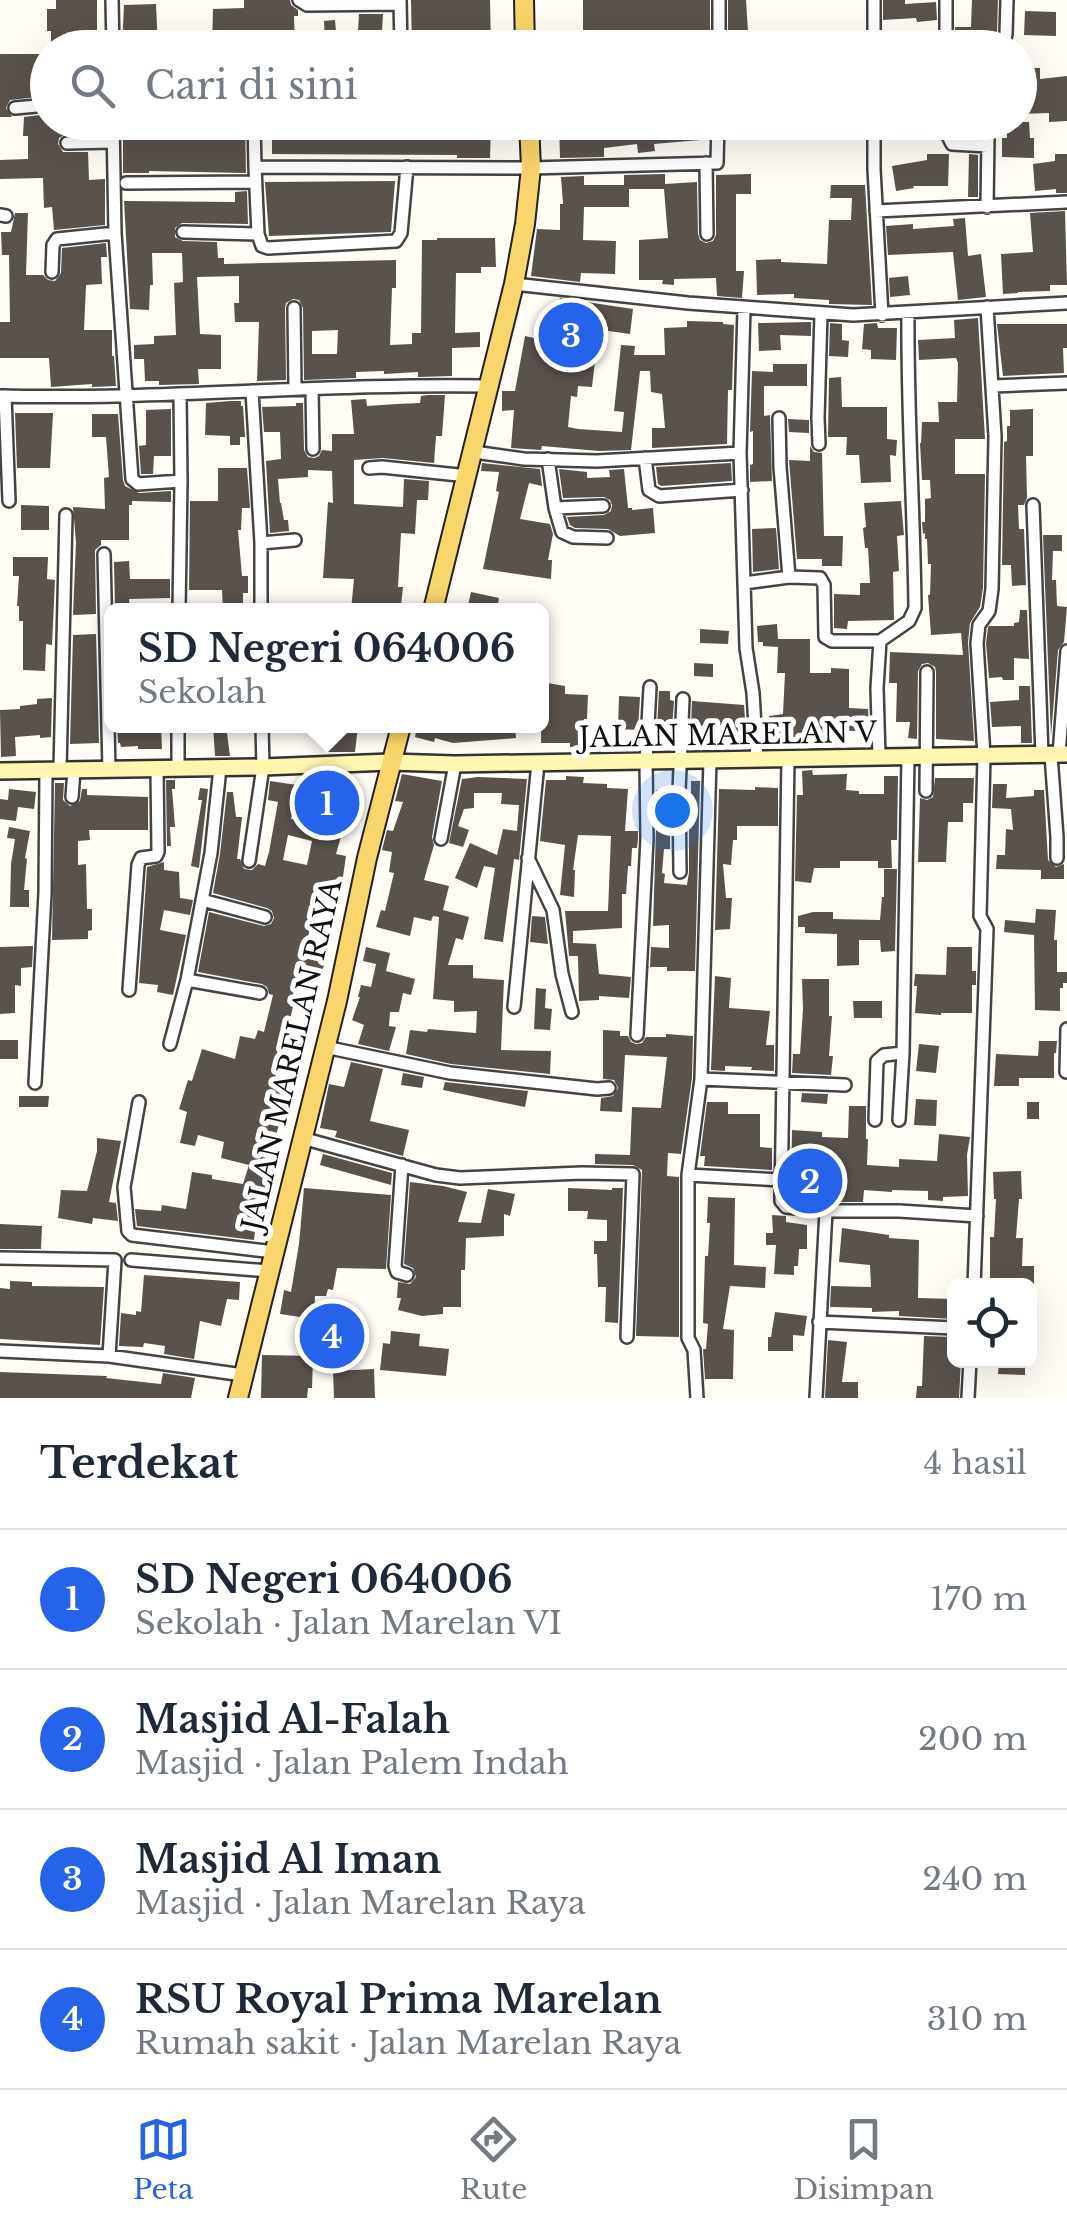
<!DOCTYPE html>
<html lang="id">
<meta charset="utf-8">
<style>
body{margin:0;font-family:"Libre Baskerville",serif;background:#f6f6f7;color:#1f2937}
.controls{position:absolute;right:30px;bottom:30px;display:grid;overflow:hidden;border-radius:15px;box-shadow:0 10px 40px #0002}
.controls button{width:90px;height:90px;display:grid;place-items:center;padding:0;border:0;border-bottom:2px solid #e0e1e3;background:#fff;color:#1f2937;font:50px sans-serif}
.you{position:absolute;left:672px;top:810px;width:35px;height:35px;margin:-25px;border:8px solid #fff;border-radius:50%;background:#1a73e8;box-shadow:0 0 0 15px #1a73e833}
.badge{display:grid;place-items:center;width:65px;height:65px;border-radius:50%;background:#2563eb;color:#fff;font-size:32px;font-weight:700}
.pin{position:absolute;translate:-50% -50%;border:5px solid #fff;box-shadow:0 2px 10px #0006}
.popup{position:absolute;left:104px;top:603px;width:445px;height:130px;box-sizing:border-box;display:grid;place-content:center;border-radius:15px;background:#fff;filter:drop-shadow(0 2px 8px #0005);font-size:32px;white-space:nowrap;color:#747a83}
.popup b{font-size:38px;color:#1f2937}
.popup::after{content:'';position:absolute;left:50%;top:100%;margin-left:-20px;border:20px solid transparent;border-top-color:#fff}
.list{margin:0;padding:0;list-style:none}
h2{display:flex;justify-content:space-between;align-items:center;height:130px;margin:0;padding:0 40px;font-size:42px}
h2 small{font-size:32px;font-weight:400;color:#747a83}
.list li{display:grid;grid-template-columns:65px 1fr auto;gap:30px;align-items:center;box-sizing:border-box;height:140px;padding:0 40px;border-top:2px solid #e0e1e3}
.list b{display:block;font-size:38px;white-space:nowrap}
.list p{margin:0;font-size:32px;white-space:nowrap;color:#747a83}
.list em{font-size:32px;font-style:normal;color:#747a83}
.icon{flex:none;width:55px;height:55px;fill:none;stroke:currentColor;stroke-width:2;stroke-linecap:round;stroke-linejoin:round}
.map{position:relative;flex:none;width:1067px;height:1398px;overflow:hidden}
.search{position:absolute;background:#fff;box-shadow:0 10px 40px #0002;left:30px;right:30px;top:30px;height:110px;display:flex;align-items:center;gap:25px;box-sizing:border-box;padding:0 35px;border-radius:55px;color:#747a83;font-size:38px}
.sheet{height:690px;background:#fff}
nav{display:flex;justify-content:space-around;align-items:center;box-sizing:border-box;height:140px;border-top:2px solid #e0e1e3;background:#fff;font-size:28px;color:#747a83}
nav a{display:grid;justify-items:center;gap:5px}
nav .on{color:#2563eb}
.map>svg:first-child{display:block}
.building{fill:#5a524d;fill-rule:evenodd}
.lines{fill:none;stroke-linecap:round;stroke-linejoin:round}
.street-casing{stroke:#444;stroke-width:16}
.secondary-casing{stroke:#333;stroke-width:20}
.primary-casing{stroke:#222;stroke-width:22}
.street{stroke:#fff;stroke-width:11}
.secondary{stroke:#fff6b0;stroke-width:15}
.primary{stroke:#f9d66b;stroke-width:18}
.labels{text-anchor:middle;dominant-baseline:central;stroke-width:10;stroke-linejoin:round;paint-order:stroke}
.street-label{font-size:28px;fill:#111;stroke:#fff}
</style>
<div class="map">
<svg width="1067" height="1398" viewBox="0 0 1067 1398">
<rect width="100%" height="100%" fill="#fffdf5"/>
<!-- building -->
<path class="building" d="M56,0H97V30H94V48H51V31H47V9H56Z
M244,0H290L291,5L298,10V16H294L295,48H262V35L254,30L245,34L244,48H212L213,9L244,8Z
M411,0H490L491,48H412Z
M583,0H710V48H654L655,35H583Z
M728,0H746L749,48H728Z
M883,0H905V4L936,2L937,20L917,22L916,18L883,20Z
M972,0H998L997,33L995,41H988V48H955V27H971Z
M156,4L158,48H122L124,5Z
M1025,11L1056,12V36L1024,35Z
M359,14H383L382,32H385L386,48H357Z
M335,20L337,42H325L324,21Z
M0,54H48V96L10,100L6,108L12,117H0Z
M1025,68H1040V79L1067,76V121L1049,122V113L1020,114V90H1025Z
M48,114V122H99V133L66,134L59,138L58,144L63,152H88L89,180L105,179V225L54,230L52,207L44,208L43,178L0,179V160L28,159V136H23L24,117Z
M163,122H193V138H214L213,122H245L246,173L149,171V173H123V140H151L152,138H163Z
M559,122H625L626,128L652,125V127L682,126V122H701V140L654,144L655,151L638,153L637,144L604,148V157L560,158Z
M816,122H854L855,138L817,140Z
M1006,122H1029L1030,138H1034V158L1002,157V138H1007Z
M458,124L491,125L490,158H457V155L272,154V128H458Z
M981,124L979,136L957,133V125Z
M883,125H910V136H883Z
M927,154H949L948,186H913L914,188L896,191L892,166L927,160Z
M969,154L978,155V197H968Z
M1055,154H1067V193H1056V189L1035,191L1033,164L1055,161Z
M665,174V184L697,182L698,234L700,240L706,243L713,241L716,235V175L751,174V194H736V271H744L742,298L717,296L716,278L674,279V285L662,284L663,280H639V240L668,238L664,189H629V207H584L583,240L616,241L615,274L581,273L580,282L531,276L537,229L560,230V204H563L561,177L584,176V185H624V175Z
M395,181L391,232L269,236L265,182Z
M831,185H865L872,305L829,304V300L794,298V294L757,295L756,260L781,259V262L827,264L829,220H851L852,198H830Z
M247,191L248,224L182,223L175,228V237L183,241L217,242L218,258H224V264L396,260V288H392L390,345L412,344V333H421L422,240H437V238H495L496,267H481V273H456L455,333L480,332V347L452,348V376L418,377V372L384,374V371L356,372V378L304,380L303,308L299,300L293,299L286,303L285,308L286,380L257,381L259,322H235L234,303H239V276L197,277L200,334L221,335V369H198L199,384L159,385V381H145L144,359H134V345L154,344V336L176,335L174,283L183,282L182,253H152L153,285H150L149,310L130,309L124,201L235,202V192ZM338,330L337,354H312V331Z
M1065,211L1067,285H1050V291L1018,292V293L1003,294L1001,254L1033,252L1030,213Z
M15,213H28L26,275H43L48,280L55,281L61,273L62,248L106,243L107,257H101L102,284L86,285L84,330H112V356H114L116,386L92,387V384L51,387L49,358H0V322H10L9,255H2L1,232H11Z
M965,218L968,256L981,254L986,297L958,300L953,252L888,255L886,226L913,224V229L954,226L953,219Z
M908,276L910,295L890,297L889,278Z
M560,298L633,309L630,334L594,329L584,360L595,361L592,387L578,386L577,397L571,396L568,427L578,429L622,432L624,412L614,411L621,345L635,346L634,355H665L664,328L687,327V321L723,322V324L734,325L732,390H728L727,444L652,448V428H665L662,394L651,392L650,371H640L631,450L599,451L542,446L541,450L511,448L514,410L502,411V391H515L525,336L548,341Z
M978,318L985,439H955V474H985L983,588L980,607L970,623L968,642L974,741L936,739V672L935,667L928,663L922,664L918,671L917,739L908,738L910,722H896L897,683H889L890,652L963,655L961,633L931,635L928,595H930L931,564H928L927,539H925V533L923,534L922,522H925V499L931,498L930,480H922L920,443H921L922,422H939L938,402H957L958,363L956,358L919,360L918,340L955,338L954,320Z
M811,322V336L780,335L781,350L759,351L758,323Z
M830,323L842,324V340L849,341L848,357L829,356Z
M877,323L878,328H897L896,360L871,359V350L862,349L864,324Z
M997,324H1067V348H1063L1064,373L1003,376Z
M773,364H807V386H764V416L770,415L772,481L750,482V465L753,464V431L750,432L752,371L773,372Z
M841,377L842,407H887V439L897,440L896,456L890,455L891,482L861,483L859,455H846L847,437H828L829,378Z
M428,395H445L442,436H436L434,463L383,458L354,460V504L403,507L404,479L429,481L428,500H417L415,534L401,533L398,587H403L401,605L389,604L388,610H351L354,579L323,578L328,502L333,503L332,471L308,470V477L278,479L280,503H281L284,520H288L289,531L270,533L266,461L281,459L280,432H264L262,407L296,406V403H303L304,450L308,457L314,458L319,456L322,450L332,451V434H354L351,400L366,399L367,406L397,404L420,403L421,396Z
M230,401H241V406H243L245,437H240V445H230V436L205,435L206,403Z
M171,409V456H154L153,474H141L139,446L146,445V410Z
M1033,409V456H1026L1027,498L1024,505H1018L1019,529H1024L1026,585L1012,586L1011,565H1002L1004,442L1007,441V426H1010V410Z
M15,413H53L50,468H17Z
M92,414H118L123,480L125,486L139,493L171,491V502L132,501V505H129V540H101V545L95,550L96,614L73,615L76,542L73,507L105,509L104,478L109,477L106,437H92Z
M788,419L809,420V433L789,432Z
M810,446L814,452L822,453L824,536H843L842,566H822V559H797L789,460L810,461Z
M482,463L540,469L542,486L529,483L520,519L550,524L553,534L548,560H552L551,579L483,569L499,492L496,491L499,472L481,471Z
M731,463L732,481L661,486L658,484L656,467Z
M218,468H247L250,508H242L241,530H238L242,576H248V593H243V610H223L222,590H189L190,501H218Z
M559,469L587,472V478L610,477L609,470L624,469L628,508H632V510L653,508L655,533L620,536L608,529L575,528L570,525L567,517L604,515L611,511L612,505L610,500L604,497L563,498Z
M901,501L904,535L897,536L899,571L893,572L894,620L848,621L847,629L834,628V594L860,595V583H870L868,548H865L863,528L866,527L864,503Z
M21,505L49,506V530H21Z
M776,528L779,569L753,572L752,529Z
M1043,535H1062V551H1053L1052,580H1056L1057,606L1067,607L1064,642L1058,650L1051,736Z
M13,557H48L47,579L55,580L52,645L46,644L45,671L23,670V621H19V606H17L19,576H13Z
M129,561L130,579H170V598L129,599L130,610H115L114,562Z
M471,592L499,598L497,610H467Z
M1020,610H1027L1029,659L1014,658V680H1003L1002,677L989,678L986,643L988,628L989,626H1014V623L1019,622Z
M777,624L778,639H810V673H831V668L849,669V708L868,709L869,732L837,730V745L810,746V743L772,747L769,716L783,714L785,673H777L778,647L763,646V642H758L757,626Z
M700,629L729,631L728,644L700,643Z
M96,634L99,743L70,744L73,635Z
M694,663L713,664V677L694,676Z
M542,682L565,686V694L588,695L587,719H584V747H570V743H541Z
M1019,686H1030L1032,743H1021V726L992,727L990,702L1019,700Z
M659,691H670V700L674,701L671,744H656Z
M619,696L640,697L638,730L618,729Z
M52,698L51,737L40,738V735L15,737L16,756L1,757L0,710L20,709V706L37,704V699Z
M692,701L744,705L746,733L725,730L726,725L691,726Z
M117,726H161L162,749H138V746L121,747L120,743H118Z
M213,726H226L230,756H215Z
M328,726H358L355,752H326Z
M417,726H515L516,738L453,743L435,738L434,742L415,737Z
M812,770L813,775L847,774L846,790L859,791V794H884V776H898L897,840H891L892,868H878V861H840V868H814L811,883L795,881L797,795H803L802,771Z
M402,774L442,781L432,837L434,845L424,880L449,886L443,910L469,917L463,940L456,938L448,965H473V978L504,980L501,1050L551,1051L550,1074L451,1064L406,1054L410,1030L427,1032L428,1029L476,1033L477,1011L454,1012V1001L433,999L439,917L433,916L431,921L414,917L410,936L376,927L381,910L385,911L394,873L389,872L392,852L382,850L387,830L393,831L403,802L395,801Z
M308,776L355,787L336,854L346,856L341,890L323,886L322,888H320L304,953L326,960L319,979L299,972L290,1006L293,1007L275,1079L291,1083L276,1135L282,1136L277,1155L267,1153L263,1174L270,1176L260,1204L264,1205L262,1215L257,1214L254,1240L137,1226L135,1209L161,1211L162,1205L186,1209L192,1172L212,1175V1179L243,1184L249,1165L221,1158L224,1142L198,1135L195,1146L180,1143L187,1112L179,1109L188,1080L192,1081L202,1049L235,1059L240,1036L255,1039L258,1030L264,1032L273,995L269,994L267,987L262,984L198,972L209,912L264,926L271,924L274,918L272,911L267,908L213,893L220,854L227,792H233L236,817H242L237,859H240L244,869L252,870L258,864L265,866L269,852L278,802L268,800L270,781L297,785L291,819L325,827L331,801L300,794L304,777ZM288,835L312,841L307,865L283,860Z
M566,776L584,777L583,783L607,784V788L628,789L625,831H638V839L637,848H632L631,866H628L626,894H622V928L573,931V943L596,944L599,974L631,977L629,998L599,996V1000L579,1001L578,956H569L565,911H608L611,836L578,835L573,870H575L574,897L560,895L565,845L540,841L546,780H566Z
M478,777L527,779L519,860L514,859L503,942L484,939L495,868L484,866L477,888L455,878L470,843L497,855L503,829L517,831L519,805L501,804L502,793H474V808L464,809L458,826L469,830L463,847L449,843L462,779Z
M935,778H974L973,803H963V822H948L946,862H918L920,798L927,800L933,797Z
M166,780H175V789H172L175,827H170L171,846H167Z
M691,781H700L695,971H667V967H650L651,947L669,948V925L653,926L656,830H659L656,790L670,789V849H664L662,873L665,874L664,883L687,885L689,872V807H691Z
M55,783H64L63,800L70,806L80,801L82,789H87V795L148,797V830H89L90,840L78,841V865L86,864L87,909H92V930L88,931V939L52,940Z
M993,784H1007L1006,798L1034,796V790H1044L1048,860L1056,867L1064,864V879H1041V870L996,869L997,855H1005L1006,829L1013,830L1011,809L992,808Z
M755,787L778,788V826H737V840H733L731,865L723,864L726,898H732L730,929L715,930L719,789L755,790Z
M200,788L208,789L199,868L191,866L202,800H198Z
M9,789L36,792L34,809L18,807L16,821L0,819V799L8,800Z
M9,827L30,831L25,858L27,859L24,890H29V907H10L11,864L15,839L7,838Z
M164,862V870L179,872L180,898L193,900L190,915L164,910L160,930L186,935L173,995L157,992L158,985L139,983L147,867Z
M884,869H897L895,951L881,952L880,940H859V965L837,966V934L805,933V927H798V916L813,912H833V919L880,920L882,897H884Z
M1036,909L1056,910L1054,940H1057V972H1067V983H1063V988H1060V1011L1035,1010L1034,935L1004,932L1005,920L1035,923Z
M532,916L545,917L548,944L530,942Z
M33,946L32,967L21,968V986L15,985V1013L0,1014V947Z
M366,947L390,953L386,971L415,979L411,995L403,993L399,1012H390L389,1026L396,1027L389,1051L358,1044L364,1025L352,1020L360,997H358L361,985L371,987L376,964L363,961Z
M947,947H972V971H976V985H972V1013H941V1015L915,1013L917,986H914L915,974L946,975Z
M715,976L731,978L729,1008L770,1011L766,1045H774V1071L751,1070L752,1067L725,1066V1071L711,1070Z
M802,979H829V1016H832L829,1056H833L831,1075L792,1073L793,1054H800L803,1009Z
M536,988L546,989L545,1008L552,1009L550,1030L534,1029Z
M853,1001H882V1018H854Z
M603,1030L620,1031V1036H628L631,1042L636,1044L642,1043L646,1037H666V1034L693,1036L692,1078L681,1154L668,1153L667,1176L679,1177V1337L636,1336L642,1170L633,1165L595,1164V1154L630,1155L632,1107L661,1108L667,1057L625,1055L622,1112L600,1111L601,1098L613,1096L618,1088L614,1080L603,1079Z
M0,1040H18V1059H0Z
M1039,1041H1057L1056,1053H1054V1078H1019V1086H994L996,1054L1038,1056Z
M919,1044L939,1046L936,1073L916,1071Z
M351,1062L383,1069L370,1121L409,1130L403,1156L335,1137L337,1131L320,1128L329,1084L344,1087Z
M403,1073L424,1077L422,1088L401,1085Z
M445,1082L528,1091L525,1107L443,1090Z
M802,1093L828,1094L827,1104L801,1102Z
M19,1096H49L48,1107H19Z
M916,1099L937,1100L936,1126L914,1125Z
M707,1102H728V1114H760V1147L772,1148V1170L704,1166L705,1156H700Z
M1027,1102H1039V1119H1027Z
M849,1106H866V1139H868L867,1165L899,1167V1159L937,1161L939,1134L970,1137L967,1155L968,1196L943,1197V1201L928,1200V1191L892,1190V1192L864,1190L863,1202H826L791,1198L792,1130L822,1132V1137L848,1138Z
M97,1138L121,1141L109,1202L116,1203L118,1221L93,1218L92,1224L58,1218L61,1190L87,1191L97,1151Z
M323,1154L392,1173L391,1185L320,1165Z
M1021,1171L1022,1199H1019L1016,1238H1023L1022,1266H1034V1286H990V1237H994L996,1199H994L993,1172Z
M410,1182L443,1186L467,1192L458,1222L481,1223L488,1189L515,1194L510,1216L504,1214V1236L466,1238L465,1270H461V1307H443V1314L422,1316L398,1310L401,1298H397L398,1282L410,1284L416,1277L413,1268L404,1264Z
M304,1188L391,1195L386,1269L337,1268L333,1290L328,1289L326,1296H315L314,1319L280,1314L284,1290L291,1292L299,1244Z
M568,1188L612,1190V1188H623L618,1323L605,1322L606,1287H598L597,1254H594V1241H607V1220L587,1219L588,1211H568Z
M708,1197L735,1198L734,1265L766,1267L765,1288L730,1286L723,1329L734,1330L733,1379H705L703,1349H706L708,1324L703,1323L705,1256H708L710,1223H707Z
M772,1215L786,1216V1222L807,1225V1249H799L798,1266H794V1275L774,1274L776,1245H766V1233H773Z
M0,1224L42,1226L41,1249H0Z
M842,1228L889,1235V1238L919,1240L918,1298L954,1299V1319L899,1316V1311L872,1312V1308L830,1307L831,1286L871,1287L870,1265L839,1262Z
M144,1275L240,1282L239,1300L227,1299L221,1326L200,1321L194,1359L164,1354L165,1346L144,1343L143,1347L119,1346L121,1313L136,1315V1311L141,1312Z
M10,1281L32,1282V1286L104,1287L100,1345L0,1339V1288L10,1289Z
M775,1312L807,1316L804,1336L793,1335V1351H768V1337H771Z
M391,1331L420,1334L419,1346L449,1349L446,1376L380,1370L383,1343L390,1344Z
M924,1336L954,1337V1360H961L959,1398H916L917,1386H922Z
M828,1340L847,1342L842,1382H858V1398H825Z
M262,1355L313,1356L312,1388H308L307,1398H261Z
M999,1360H1025V1375L998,1374Z
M374,1369L375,1398H334L333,1371Z
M0,1372L107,1376L106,1378L161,1384L163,1373L195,1378L191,1398H0Z"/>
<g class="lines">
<defs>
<path id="street" d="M112,0L113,48
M299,0L307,5L400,4
M400,0L401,48
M253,48V39
M719,48V0
M874,48V0
M946,48V0
M1003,48L1006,34L1007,0
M15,108L48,105
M113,122L115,233L132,479L138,484L181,481
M254,122L255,167L531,168L717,163L718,122
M874,122V169L882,315
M947,122L948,136L952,144L988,146
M67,143L112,142
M706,163L707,234
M255,167L258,234L262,246L268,248L396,241L401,233L407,167
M126,183L255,182
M987,207L988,137L991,122
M876,211L1067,202
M0,215L6,216
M183,232L258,234
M52,272L53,245L57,239L115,233
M514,284L688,303L853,315L1067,303
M294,308L295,389
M744,308L740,453L746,648L753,693L757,759
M993,386L1067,383
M312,389L313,449
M252,391L261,543V610
M0,396C163,400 326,383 489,386
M5,396L9,501
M779,418L780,467L789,577
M819,444L818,418L821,313
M474,452L524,459L597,461L740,453
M645,458L649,490L659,496L742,490
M548,459L555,508L562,532L573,537L607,538
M369,468L382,467L468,476
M1033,505L1042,755
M555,508L603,506
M261,543L295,540
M104,554L109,770
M744,583L789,577L820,578L824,585L825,637L832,641H880
M179,610L181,481L180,394
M1059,754L1067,651
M1051,755L1057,837V858
M879,757L877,688L880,641L909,621L915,608C914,510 907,411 908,312
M788,759L781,1201L786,1207L826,1211L816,1398
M178,768V726
M220,768L211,853L187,980L260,993
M60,770L66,515
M926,791L927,672
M72,797L74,770
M441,839L455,764
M528,858L553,910L562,974L572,1012
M249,861L263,767L262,726
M680,872L679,791L683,699
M202,900L265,917
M129,990L138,865L141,858L156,856L158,852L157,769
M514,1007L538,763
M637,1035L647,839L646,761L650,687
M170,1044L187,980
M325,1047L450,1073L597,1089L609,1088
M1066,1072L1067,1029
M701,1079L845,1085
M35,1083L45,893L46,771
M139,1102L124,1187L128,1231L132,1235L274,1252
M875,1120L877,1061L884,1055L903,1053
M899,1120L903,1053L908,757
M302,1138L436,1175L460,1178L582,1173L633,1174L627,1337
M402,1165L395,1266L397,1272L407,1275
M688,1175L782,1180
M826,1211H899L977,1216
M0,1258L115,1260L109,1356
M131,1260L269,1271
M974,1286L987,929L980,916L984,756L977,643L979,625L989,611L992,589L995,436L987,307
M819,1322L954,1328
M0,1351L109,1356L243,1375
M697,1398L694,1350L688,1338V1175L701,1079L710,760
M968,1398L970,1360"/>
<path id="secondary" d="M0,771L263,767L390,762L455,764L1067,754"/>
<path id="primary" d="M524,0L525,48
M433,610L514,284L525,224L531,168L529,122
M238,1398L337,1001L367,858L401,726"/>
</defs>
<!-- street casing -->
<use href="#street" class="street-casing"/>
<!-- secondary casing -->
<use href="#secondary" class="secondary-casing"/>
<!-- primary casing -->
<use href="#primary" class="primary-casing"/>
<!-- street -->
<use href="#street" class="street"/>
<!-- secondary -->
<use href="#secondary" class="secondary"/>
<!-- primary -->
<use href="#primary" class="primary"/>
</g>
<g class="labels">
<!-- street labels -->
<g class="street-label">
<text transform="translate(728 735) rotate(-1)">JALAN MARELAN V</text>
<text transform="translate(292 1055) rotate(-77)">JALAN MARELAN RAYA</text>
</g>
</g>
</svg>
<div class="controls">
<button><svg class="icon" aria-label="locate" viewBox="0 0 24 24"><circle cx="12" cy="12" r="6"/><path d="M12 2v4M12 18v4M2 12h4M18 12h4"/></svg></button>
</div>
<div class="you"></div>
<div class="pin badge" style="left:327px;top:803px">1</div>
<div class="popup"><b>SD Negeri 064006</b>Sekolah</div>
<div class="pin badge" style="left:810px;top:1181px">2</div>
<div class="pin badge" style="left:571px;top:335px">3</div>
<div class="pin badge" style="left:332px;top:1336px">4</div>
<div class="search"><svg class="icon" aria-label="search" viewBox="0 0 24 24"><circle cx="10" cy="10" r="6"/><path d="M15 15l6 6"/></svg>Cari di sini</div>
</div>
<section class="sheet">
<h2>Terdekat<small>4 hasil</small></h2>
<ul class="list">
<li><span class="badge">1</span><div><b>SD Negeri 064006</b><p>Sekolah · Jalan Marelan VI</p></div><em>170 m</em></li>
<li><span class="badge">2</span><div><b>Masjid Al-Falah</b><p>Masjid · Jalan Palem Indah</p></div><em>200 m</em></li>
<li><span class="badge">3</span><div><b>Masjid Al Iman</b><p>Masjid · Jalan Marelan Raya</p></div><em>240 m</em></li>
<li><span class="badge">4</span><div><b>RSU Royal Prima Marelan</b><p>Rumah sakit · Jalan Marelan Raya</p></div><em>310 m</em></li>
</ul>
</section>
<nav>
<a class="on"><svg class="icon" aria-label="map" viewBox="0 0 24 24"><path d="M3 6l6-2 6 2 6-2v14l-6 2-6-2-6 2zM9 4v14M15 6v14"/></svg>Peta</a>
<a><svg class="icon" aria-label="directions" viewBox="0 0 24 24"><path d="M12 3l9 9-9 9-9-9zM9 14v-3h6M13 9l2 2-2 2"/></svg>Rute</a>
<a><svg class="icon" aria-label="saved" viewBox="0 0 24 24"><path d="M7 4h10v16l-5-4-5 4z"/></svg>Disimpan</a>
</nav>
